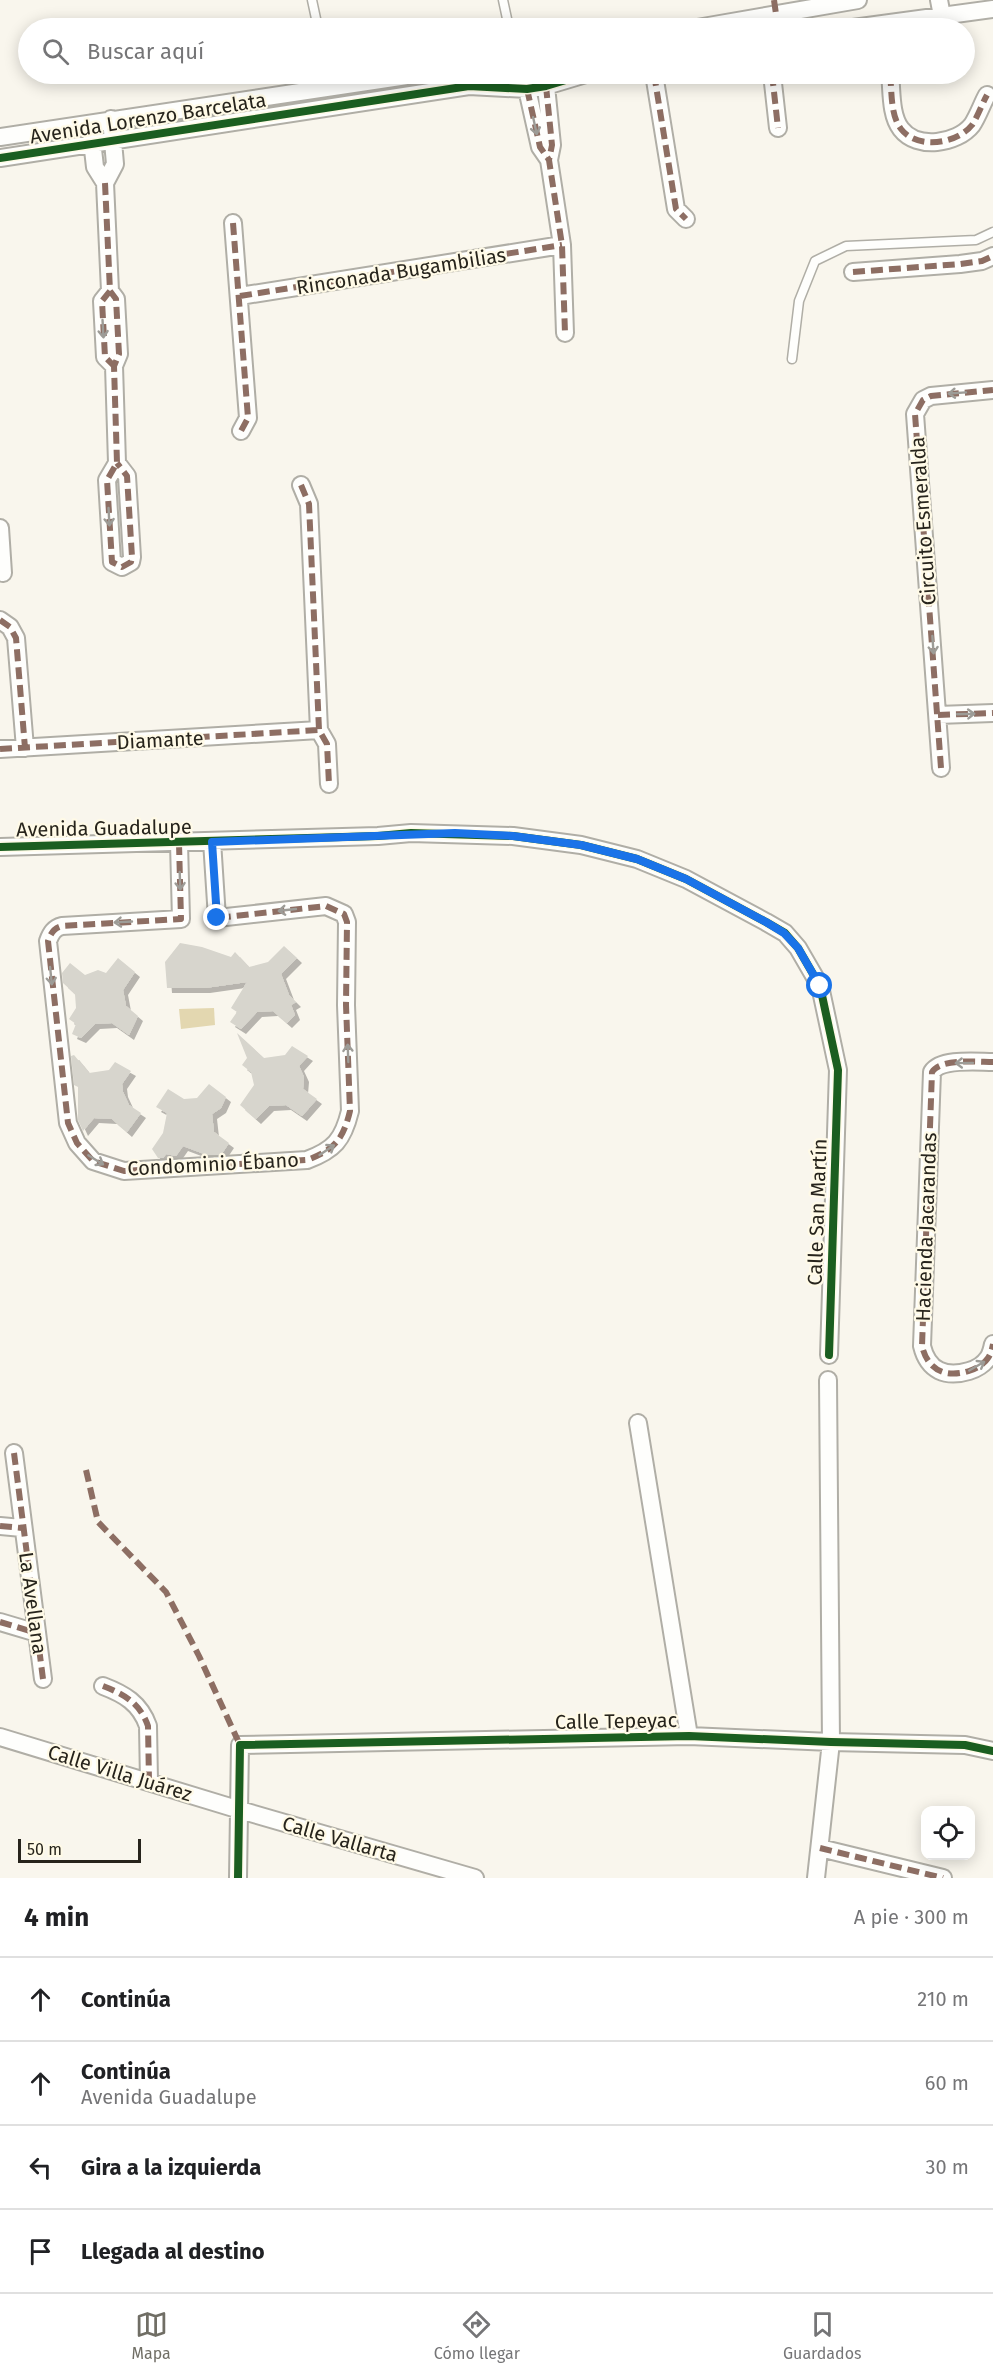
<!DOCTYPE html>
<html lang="es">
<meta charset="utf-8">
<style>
body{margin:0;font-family:"Fira Sans",sans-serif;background:#f6f6f6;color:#202124}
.controls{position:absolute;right:18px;bottom:18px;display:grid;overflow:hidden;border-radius:12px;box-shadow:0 3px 15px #0003}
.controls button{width:54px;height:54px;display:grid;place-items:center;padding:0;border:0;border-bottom:2px solid #e0e0e0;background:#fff;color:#202124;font:30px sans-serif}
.scale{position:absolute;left:18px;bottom:15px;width:123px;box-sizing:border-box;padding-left:6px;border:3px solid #27241c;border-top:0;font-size:16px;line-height:21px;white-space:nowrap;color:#27241c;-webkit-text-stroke:4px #fffae7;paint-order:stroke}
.stop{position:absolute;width:18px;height:18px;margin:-14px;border:4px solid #1a73e8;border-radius:50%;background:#fff}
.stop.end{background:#1a73e8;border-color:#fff;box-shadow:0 2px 6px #0008}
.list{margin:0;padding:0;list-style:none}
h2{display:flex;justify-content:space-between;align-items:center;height:78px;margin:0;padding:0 24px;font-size:26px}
h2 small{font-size:20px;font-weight:400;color:#757577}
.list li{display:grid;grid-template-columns:39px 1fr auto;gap:18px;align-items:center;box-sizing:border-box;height:84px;padding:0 24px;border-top:2px solid #e0e0e0}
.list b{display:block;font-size:22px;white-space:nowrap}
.list p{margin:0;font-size:20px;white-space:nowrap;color:#757577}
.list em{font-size:20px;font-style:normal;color:#757577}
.icon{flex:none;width:33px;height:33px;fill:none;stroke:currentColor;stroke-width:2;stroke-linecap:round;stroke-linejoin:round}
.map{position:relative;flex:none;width:993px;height:1878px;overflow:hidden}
.search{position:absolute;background:#fff;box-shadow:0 3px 15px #0003;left:18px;right:18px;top:18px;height:66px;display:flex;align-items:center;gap:15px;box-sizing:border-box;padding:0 21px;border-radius:33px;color:#757577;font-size:22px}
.sheet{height:414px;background:#fff}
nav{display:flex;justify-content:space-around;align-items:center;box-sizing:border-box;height:84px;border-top:2px solid #e0e0e0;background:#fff;font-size:16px;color:#757577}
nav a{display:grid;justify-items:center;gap:3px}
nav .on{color:#706e65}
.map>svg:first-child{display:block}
.water{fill:#e3d7b0}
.building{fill:#d7d5cd;filter:url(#shadow)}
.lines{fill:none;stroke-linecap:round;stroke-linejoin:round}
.service-casing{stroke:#b0aea6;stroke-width:11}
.minor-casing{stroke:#b0aea6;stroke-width:20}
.service{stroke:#fefefc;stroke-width:8}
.minor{stroke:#fefefc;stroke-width:16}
.quiet{stroke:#8d6e63;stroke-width:6;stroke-dasharray:12 6;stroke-linecap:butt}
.cycleway-casing{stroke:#fffae7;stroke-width:11}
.cycleway{stroke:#1b5e20;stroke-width:8}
.oneway{stroke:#9d9c97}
.route{stroke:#1a73e8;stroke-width:8}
.labels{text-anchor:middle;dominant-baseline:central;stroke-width:4.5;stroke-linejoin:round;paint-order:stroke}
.street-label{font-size:20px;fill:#27241c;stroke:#fffae7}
</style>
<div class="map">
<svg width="993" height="1878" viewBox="0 0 993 1878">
<defs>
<filter id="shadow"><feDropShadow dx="5" dy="5" stdDeviation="0" flood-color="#0004"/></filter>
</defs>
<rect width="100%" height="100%" fill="#f9f6ed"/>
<!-- water -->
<path class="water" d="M214,1008L215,1025L181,1029L179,1009Z"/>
<!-- building -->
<path class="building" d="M180,943L202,947L231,957L235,952L249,967L268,962L284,946L297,958L281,974L289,995L296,1002L291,1005L295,1015L287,1023L273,1011L257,1012L241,1029L230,1022L237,1012L231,1008L247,982L205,988H167L165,962Z
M118,958L135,972L123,990L126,1006L138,1016L129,1035L112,1023L95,1024L81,1038L72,1034L76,1024L69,1019L76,1008L75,994L63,983L62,973L70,963L85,975L98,970L106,973Z
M237,1033L264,1058L285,1055L292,1046L308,1056L299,1066L304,1077L303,1089L317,1099L302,1116L286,1105L269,1106L256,1119L240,1105L254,1085L251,1072L242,1065L247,1058Z
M74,1055L89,1073L109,1070L115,1062L131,1071L122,1084L123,1092L129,1105L141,1113L127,1132L112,1119L94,1118L83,1131L78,1120V1087L74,1085L71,1056Z
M209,1084L226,1097L221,1108L212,1114L214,1132L229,1143L221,1155H207L183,1146L176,1156L166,1154L163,1158H158L152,1149L163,1133L167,1113L156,1107L168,1089L184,1099L197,1098Z"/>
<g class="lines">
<defs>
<path id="service" d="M312,0L318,28
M503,0L509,28
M327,74L330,87
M792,359L799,301L815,261L846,246L976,240L993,232"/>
<path id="minor" d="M939,0L942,16
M697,28L858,0
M853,28L993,9
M654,74L676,209L686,219
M772,74L778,128
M890,74C892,90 890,115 901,129C917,150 957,144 972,125C978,116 982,104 987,95
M546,86L552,145L549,160L562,245L565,333
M527,89L540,147L549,160
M111,119L115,164L105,183L110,291L116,299L119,354L114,366L117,463L107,480L112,562L122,567L131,562L132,557L127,476L117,463
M91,132L95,167L105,183
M0,137L420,74
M0,158L469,86L527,89L546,86L586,74
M233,223L248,418L241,431
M853,272L960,264L982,261L993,256
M110,291L102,301L105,357L114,366
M240,296L562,245
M301,485L309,504L319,730L327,744L329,784
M0,528L3,573
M0,620L10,627L16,638L25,748
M938,715L993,713
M0,749L319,730
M941,768L915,414L923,400L931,396L993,390
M179,843L181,919L62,926C54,928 51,933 48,941L68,1123L77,1143L93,1161L124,1171L307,1160C334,1150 343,1140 350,1111L346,1005L347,922L344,914L326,906L217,918L212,841
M0,847L378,836L411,833L513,836L581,845L637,859L686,879L766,922L785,933L798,948L820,986L838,1070L829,1355
M993,1062C977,1062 941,1058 932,1072L922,1346C928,1371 946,1378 969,1371C976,1369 984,1364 988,1358C991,1354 992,1349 993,1344
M638,1423L689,1736
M14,1453L43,1679
M0,1526L22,1528
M0,1622L37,1633
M103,1686C124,1694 140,1703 148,1726L149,1781
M0,1737L240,1810L475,1878
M820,1848L943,1878
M238,1878L240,1745L689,1736L831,1742L965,1745L993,1751
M816,1878L831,1742L828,1380"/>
</defs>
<!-- service casing -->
<use href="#service" class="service-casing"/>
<!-- minor casing -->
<use href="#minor" class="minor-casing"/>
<!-- service -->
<use href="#service" class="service"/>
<!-- minor -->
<use href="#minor" class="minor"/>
<!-- quiet -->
<path class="quiet" d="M774,0L776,14
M886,24V28
M654,74L676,209L686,219
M772,74L778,128
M890,74C892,90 890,115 901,129C917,150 957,144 972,125C978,116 982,104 987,95
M546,86L552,145L549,160L562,245L565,333
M527,89L540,147L549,160
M105,183L110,291L116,299L119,354L114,366L117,463L107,480L112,562L122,567L131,562L132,557L127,476L117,463
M233,223L248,418L241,431
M853,272L960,264L982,261L993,256
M110,291L102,301L105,357L114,366
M240,296L562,245
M301,485L309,504L319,730L327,744L329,784
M0,620L10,627L16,638L25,748
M938,715L993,713
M0,749L319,730
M941,768L915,414L923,400L931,396L993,390
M179,843L181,919L62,926C54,928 51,933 48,941L68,1123L77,1143L93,1161L124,1171L307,1160C334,1150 343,1140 350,1111L346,1005L347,922L344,914L326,906L217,918L212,841
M993,1062C977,1062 941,1058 932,1072L922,1346C928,1371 946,1378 969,1371C976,1369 984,1364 988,1358C991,1354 992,1349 993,1344
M14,1453L43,1679
M86,1470L98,1522L166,1592L199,1656L240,1745
M0,1526L22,1528
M0,1622L37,1633
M103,1686C124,1694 140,1703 148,1726L149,1781
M820,1848L943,1878"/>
<defs>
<path id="cycleway" d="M0,158L469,86L527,89L546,86L586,74
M0,847L378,836L411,833L513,836L581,845L637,859L686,879L766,922L785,933L798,948L820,986L838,1070L829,1355
M238,1878L240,1745L689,1736L831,1742L965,1745L993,1751"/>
</defs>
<!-- cycleway casing -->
<use href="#cycleway" class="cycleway-casing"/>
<!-- cycleway -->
<use href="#cycleway" class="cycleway"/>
</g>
<!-- one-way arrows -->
<defs><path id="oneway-shaft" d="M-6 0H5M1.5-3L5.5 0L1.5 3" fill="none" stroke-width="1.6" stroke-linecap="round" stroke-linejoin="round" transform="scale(1.5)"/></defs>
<g class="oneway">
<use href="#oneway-shaft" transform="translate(535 126) rotate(78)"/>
<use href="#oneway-shaft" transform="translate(103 329) rotate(87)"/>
<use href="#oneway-shaft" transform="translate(957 393) rotate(176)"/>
<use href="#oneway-shaft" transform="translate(109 517) rotate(87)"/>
<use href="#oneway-shaft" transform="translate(933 645) rotate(86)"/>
<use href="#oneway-shaft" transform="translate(966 714) rotate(-2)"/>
<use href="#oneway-shaft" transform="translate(180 881) rotate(88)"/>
<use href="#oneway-shaft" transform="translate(287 910) rotate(174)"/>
<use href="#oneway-shaft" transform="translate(123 922) rotate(177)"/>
<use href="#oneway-shaft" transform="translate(51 976) rotate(84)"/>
<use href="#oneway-shaft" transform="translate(348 1053) rotate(-92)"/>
<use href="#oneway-shaft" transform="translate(964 1063) rotate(179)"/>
<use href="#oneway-shaft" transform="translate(327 1150) rotate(-34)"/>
<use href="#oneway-shaft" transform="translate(96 1160) rotate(32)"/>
<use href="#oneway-shaft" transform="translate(977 1366) rotate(-30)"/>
</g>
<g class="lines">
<!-- route -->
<path class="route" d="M217,918L212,842L455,833L513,836L581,845L637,859L686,879L766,922L784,933L798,948L820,986"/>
</g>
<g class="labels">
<!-- street labels -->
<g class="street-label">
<text transform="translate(148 118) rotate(-9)">Avenida Lorenzo Barcelata</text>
<text transform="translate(401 271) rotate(-9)">Rinconada Bugambilias</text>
<text transform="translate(923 521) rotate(-94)">Circuito Esmeralda</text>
<text transform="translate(160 740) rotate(-3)">Diamante</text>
<text transform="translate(104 828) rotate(-1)">Avenida Guadalupe</text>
<text transform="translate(213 1164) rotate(-3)">Condominio Ébano</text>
<text transform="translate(817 1212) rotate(-88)">Calle San Martín</text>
<text transform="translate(926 1227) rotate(-88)">Hacienda Jacarandas</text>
<text transform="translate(33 1603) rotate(82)">La Avellana</text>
<text transform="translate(616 1721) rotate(-1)">Calle Tepeyac</text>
<text transform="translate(120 1773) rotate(17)">Calle Villa Juárez</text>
<text transform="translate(340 1839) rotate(16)">Calle Vallarta</text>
</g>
</g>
</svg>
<div class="controls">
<button><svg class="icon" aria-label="locate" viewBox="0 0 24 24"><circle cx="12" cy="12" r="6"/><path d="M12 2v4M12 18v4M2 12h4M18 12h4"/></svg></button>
</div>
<div class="scale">50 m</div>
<div class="stop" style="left:820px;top:986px"></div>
<div class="stop end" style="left:217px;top:918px"></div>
<div class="search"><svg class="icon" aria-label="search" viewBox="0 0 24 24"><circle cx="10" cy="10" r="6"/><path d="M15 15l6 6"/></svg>Buscar aquí</div>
</div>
<section class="sheet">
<h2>4 min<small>A pie · 300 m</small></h2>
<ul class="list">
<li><svg class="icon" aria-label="ahead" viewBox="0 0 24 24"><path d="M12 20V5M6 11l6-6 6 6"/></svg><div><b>Continúa</b></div><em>210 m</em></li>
<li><svg class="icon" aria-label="ahead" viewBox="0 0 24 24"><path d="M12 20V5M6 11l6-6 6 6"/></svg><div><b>Continúa</b><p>Avenida Guadalupe</p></div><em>60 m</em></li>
<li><svg class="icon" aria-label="left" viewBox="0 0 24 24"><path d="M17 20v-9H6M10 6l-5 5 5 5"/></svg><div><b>Gira a la izquierda</b></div><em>30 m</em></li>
<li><svg class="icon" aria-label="arrive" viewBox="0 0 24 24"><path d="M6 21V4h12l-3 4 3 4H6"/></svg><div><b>Llegada al destino</b></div></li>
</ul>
</section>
<nav>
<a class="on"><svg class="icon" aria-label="map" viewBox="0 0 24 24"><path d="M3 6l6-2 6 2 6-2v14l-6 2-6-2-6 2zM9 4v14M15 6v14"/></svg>Mapa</a>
<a><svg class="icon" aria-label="directions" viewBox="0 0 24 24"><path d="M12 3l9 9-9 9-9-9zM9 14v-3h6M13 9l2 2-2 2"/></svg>Cómo llegar</a>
<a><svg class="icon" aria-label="saved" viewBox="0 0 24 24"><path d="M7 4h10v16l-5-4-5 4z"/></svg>Guardados</a>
</nav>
